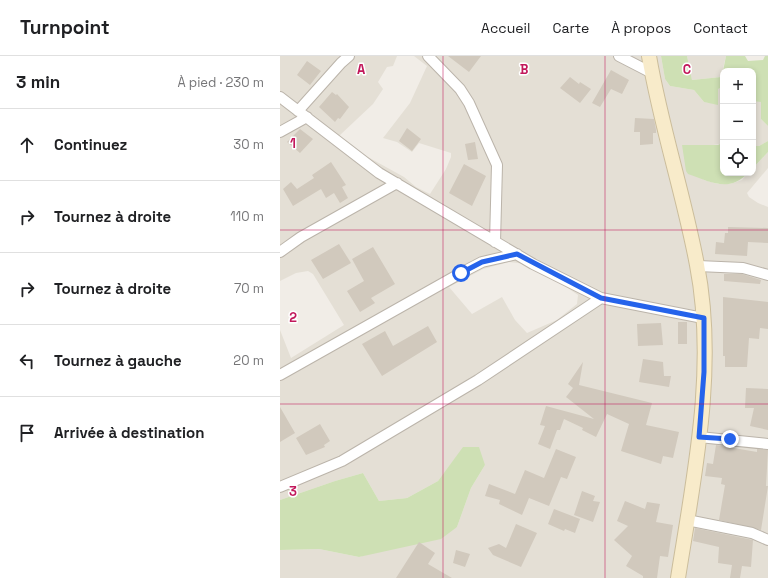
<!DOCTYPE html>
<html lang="fr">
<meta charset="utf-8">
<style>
body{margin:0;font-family:"Space Grotesk",sans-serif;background:#f6f6f6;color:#202124}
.controls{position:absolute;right:12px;top:12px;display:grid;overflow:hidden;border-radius:8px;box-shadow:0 2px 6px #0003}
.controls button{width:36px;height:36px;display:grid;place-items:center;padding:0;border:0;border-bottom:1px solid #e0e0e0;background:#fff;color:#202124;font:20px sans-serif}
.stop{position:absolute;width:12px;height:12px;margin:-9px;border:3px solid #2563eb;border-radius:50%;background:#fff}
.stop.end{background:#2563eb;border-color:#fff;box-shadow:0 1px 4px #0008}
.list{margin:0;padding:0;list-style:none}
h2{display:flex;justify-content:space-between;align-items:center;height:52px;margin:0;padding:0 16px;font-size:17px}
h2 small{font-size:13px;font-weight:400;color:#757577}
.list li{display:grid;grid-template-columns:26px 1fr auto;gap:12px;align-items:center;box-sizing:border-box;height:72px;padding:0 16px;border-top:1px solid #e0e0e0}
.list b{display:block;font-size:15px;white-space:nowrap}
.list em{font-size:13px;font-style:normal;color:#757577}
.icon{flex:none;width:22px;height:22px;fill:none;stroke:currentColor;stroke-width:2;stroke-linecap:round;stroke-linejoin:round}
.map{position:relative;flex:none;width:488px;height:522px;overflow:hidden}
header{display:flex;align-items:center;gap:24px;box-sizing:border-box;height:56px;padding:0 20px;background:#fff;border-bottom:1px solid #e0e0e0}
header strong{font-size:19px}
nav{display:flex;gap:22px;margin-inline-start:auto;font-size:14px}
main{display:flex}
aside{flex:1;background:#fff}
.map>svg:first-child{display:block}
.residential{fill:#e4dfd5;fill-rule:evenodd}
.green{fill:#cee0b4}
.building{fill:#d1c9bd}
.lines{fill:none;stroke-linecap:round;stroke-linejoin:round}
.minor-casing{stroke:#bbb4aa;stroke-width:12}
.secondary-casing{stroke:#cbbd9b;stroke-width:16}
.minor{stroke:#fff;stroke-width:10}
.secondary{stroke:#f8ebca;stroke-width:14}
.route{stroke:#2563eb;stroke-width:5}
.grid{fill:none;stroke:#c2185b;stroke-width:1;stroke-opacity:0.55}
.grid-label{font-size:13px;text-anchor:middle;font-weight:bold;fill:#c2185b;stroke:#fff;stroke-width:3;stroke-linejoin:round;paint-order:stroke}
</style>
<header>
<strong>Turnpoint</strong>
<nav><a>Accueil</a><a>Carte</a><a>À propos</a><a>Contact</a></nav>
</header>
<main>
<aside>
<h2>3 min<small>À pied · 230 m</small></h2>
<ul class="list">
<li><svg class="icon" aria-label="ahead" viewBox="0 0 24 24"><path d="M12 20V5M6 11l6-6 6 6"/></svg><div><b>Continuez</b></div><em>30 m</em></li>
<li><svg class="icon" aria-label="right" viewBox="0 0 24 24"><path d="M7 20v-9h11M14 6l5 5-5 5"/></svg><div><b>Tournez à droite</b></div><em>110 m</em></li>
<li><svg class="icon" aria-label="right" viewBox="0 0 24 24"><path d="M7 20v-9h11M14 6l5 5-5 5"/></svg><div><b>Tournez à droite</b></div><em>70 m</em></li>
<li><svg class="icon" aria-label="left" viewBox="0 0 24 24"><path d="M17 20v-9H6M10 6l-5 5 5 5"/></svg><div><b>Tournez à gauche</b></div><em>20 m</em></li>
<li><svg class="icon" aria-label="arrive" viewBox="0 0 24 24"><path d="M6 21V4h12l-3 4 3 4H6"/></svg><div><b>Arrivée à destination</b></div></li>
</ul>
</aside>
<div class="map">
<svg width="488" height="522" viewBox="0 0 488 522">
<rect width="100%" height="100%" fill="#f1ede7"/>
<!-- residential -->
<path class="residential" d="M0,0H117L113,10L107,11L98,26L103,33L93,48L59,80L86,100L124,121L136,131L150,138L166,113L171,101V97L139,87L132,96L117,86L103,82L130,47L147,10L134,0H381L385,23L390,30L414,34L424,46L438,48V33L443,31V80L441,79L440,88L427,90L402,89L424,124L438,128H450L462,124L468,117H473V112L488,96V112L467,137L469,141L478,147L488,151V522H0V494L39,493L79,501L177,471L191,432L205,409L184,391L158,425L127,442L99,445L83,417L55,425L0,444V274L11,302L64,269L33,218L28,215L16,217L0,225ZM229,206L247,208L265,217L298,239L297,248L277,264L247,277L235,264L222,241L192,258L169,231L203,213Z
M407,0H446L441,21L412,24Z
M479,44L481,46V63L488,70V85L479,90H473V45Z"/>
<!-- green -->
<path class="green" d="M381,0H407L412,24L441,21L443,16V31L438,33V49L424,46L414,34L390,30L385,23Z
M446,0H465L468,5L483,4L485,0H488V70L481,63V46L473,45V15H443Z
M443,80V117H468C449,137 431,126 408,118L406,115L402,89H438L440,88V81Z
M488,85V96L473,112V90H479Z
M183,391H199L205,409L191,432L177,471L161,483L79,501L39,493L0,494V444L55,425L83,417L99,445L127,442L158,425Z"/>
<!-- building -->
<path class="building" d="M168,0H201L189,16Z
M27,5L41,15L30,29L17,19Z
M331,14L349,24L342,38L331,33L320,51L312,47Z
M290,21L299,28L300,26L311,33L300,47L280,32Z
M52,36L56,39L57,38L69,51L60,63L58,62L55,66L39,51Z
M355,62L374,63L376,74V77H373V88L360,89V76H354Z
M127,72L141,83L132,95L119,85Z
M20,73L33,83L20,97L7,86Z
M195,86L198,103L188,104L185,88Z
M51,106L66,129L62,131L68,142L60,147L54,137L46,142L41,133L13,150L3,133L11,126L17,133L34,122L32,119Z
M184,108L206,120L192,150L169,137Z
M448,171L488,172V187L468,186L467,200L435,198L436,186L444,187L445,177H448Z
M59,188L71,207L43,223L31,204Z
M93,191L115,228L91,242L95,247L80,256L67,235L84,225L72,203Z
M444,218H462L481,224L480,228L444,225Z
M443,241L488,246V273L480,272L479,283L469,282L467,311H445V300H443Z
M398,266H407V288H398Z
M381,267L383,289L358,290L357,268Z
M148,270L157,286L102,320L82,288L105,275L113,290Z
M363,303L383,306L384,320H391L389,331L359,326Z
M303,306L299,329L372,347L366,369L399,376L393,402L383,400L381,408L341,395L349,368L327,358L316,381L302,374L303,372L284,363L280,374H277L270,393L258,388L265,370L260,369L266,350L314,363L286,341L293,332L288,328Z
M466,332L488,333V374L470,370L474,352H465Z
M0,351L15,377L0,386Z
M40,368L50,385L44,389L45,391L26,399L16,382Z
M436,389L477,396V393L488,394L486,430H488L481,474L439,464L445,429L441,428L442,422L425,420L427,407L433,408Z
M276,393L296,401L287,423L281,421L269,450L249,442L242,459L219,448L220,444L205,440L209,428L235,438L245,414L264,422Z
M302,435L315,440L313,445L320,446L313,466L294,459Z
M345,445L365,453L367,446L380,448L376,466L393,469L388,501L380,500L377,522H363V520L346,510L352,500L334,484L348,470L337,465Z
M274,453L300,463L295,477L285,473L284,475L268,468Z
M236,468L257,477L241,511L213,499L208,492L219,488L226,492Z
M415,472L473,484L471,511L462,510L460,522H450L452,509L438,507L439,491L413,485Z
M139,486L155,497L148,508L172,522H116Z
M176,494L190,498L185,511L173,507Z"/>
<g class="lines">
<defs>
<path id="minor" d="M148,0L180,33L189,47L217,109L215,186
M339,0L372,17
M0,41L99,117L253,208L321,242L423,262
M18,55L61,7L69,0
M0,76L27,61
M0,196L21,181L117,127
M418,210L463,212L488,219
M0,319L181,217L202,206L237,198
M419,381L488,388
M0,431L62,405L198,324L321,242
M407,464L472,477L488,484"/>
<path id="secondary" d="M369,0C381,71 404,139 417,209C437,312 414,420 398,522"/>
</defs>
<!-- minor casing -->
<use href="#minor" class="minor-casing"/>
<!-- secondary casing -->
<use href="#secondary" class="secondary-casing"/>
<!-- minor -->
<use href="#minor" class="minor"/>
<!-- secondary -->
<use href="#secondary" class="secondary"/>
</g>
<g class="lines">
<!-- route -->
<path class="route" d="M181,217L202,206L237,198L321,242L424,262V316L419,381L450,383"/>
</g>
<!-- grid -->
<path class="grid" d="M163,0V522M325,0V522M0,174H488M0,348H488"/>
<g class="grid-label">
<text x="81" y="18">A</text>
<text x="244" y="18">B</text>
<text x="407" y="18">C</text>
<text x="13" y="92">1</text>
<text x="13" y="266">2</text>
<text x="13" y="440">3</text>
</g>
</svg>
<div class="controls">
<button>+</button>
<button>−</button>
<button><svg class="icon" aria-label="locate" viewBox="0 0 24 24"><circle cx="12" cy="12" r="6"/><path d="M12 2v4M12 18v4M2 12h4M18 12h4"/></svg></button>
</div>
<div class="stop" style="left:181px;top:217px"></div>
<div class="stop end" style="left:450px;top:383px"></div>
</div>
</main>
